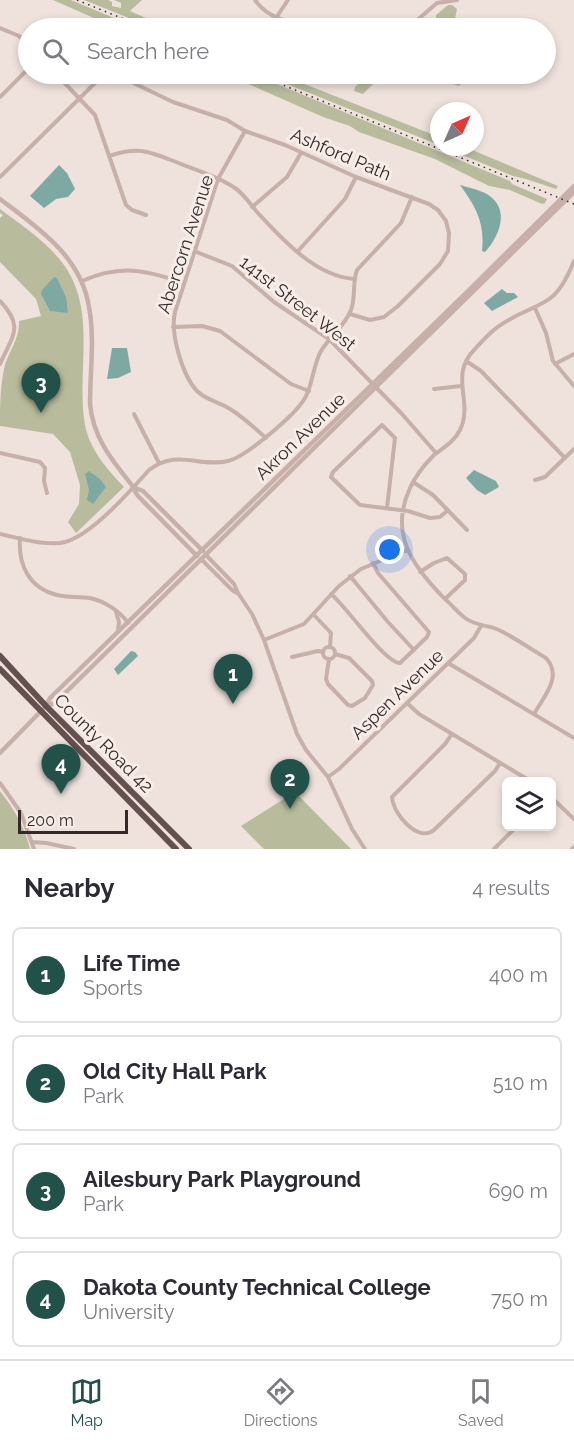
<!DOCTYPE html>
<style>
body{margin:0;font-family:Raleway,sans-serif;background:#f2f2f3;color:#2b2b33}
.controls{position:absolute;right:18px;bottom:18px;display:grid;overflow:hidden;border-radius:9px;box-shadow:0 3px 9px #0003}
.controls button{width:54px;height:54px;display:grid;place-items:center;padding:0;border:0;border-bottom:2px solid #e1e1e2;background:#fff;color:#2b2b33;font:30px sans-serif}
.compass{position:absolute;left:430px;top:102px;width:54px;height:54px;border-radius:50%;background:#fff;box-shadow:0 3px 9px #0003;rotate:45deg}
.scale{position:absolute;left:18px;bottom:15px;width:110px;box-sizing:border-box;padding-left:6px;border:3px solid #342928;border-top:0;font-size:16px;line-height:21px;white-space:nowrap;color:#342928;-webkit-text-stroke:4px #f7ede8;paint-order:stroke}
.you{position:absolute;left:390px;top:550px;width:21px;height:21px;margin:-15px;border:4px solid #fff;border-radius:50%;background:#1a73e8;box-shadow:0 0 0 9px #1a73e833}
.badge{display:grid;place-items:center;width:39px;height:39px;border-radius:50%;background:#22514a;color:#fff;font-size:20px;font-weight:700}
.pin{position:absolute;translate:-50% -50px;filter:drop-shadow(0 2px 3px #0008)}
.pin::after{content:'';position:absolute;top:32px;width:21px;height:18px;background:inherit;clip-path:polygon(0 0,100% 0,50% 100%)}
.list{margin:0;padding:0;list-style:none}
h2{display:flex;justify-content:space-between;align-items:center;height:78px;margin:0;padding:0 24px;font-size:26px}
h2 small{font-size:20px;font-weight:400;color:#7c7c81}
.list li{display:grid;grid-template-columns:39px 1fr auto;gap:18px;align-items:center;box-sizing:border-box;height:96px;margin:0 12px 12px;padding:0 12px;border:2px solid #e1e1e2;border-radius:9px}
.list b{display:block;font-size:22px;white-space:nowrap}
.list p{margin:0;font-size:20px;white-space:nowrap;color:#7c7c81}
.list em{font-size:20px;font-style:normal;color:#7c7c81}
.icon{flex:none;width:33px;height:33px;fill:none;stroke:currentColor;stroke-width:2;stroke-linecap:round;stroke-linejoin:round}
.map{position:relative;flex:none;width:574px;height:849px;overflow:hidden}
.search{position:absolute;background:#fff;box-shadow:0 3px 9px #0003;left:18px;right:18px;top:18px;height:66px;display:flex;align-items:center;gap:15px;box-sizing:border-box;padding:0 21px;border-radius:33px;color:#7c7c81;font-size:22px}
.sheet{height:510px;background:#fff}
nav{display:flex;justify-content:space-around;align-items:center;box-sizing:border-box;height:84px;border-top:2px solid #e1e1e2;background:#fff;font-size:16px;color:#7c7c81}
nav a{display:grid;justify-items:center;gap:3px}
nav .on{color:#22514a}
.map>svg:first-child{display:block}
.green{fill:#b8bc9d}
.water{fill:#7ea9a2}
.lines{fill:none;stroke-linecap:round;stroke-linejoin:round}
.minor{stroke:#c6b0a9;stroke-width:4}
.tertiary{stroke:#c6b0a9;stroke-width:4.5}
.trunk{stroke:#64504e;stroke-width:6}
.rail{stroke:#342928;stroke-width:1.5;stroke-dasharray:1.5 4.5;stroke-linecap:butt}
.labels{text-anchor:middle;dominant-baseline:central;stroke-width:6;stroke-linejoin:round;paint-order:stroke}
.street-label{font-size:18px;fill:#342928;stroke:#f7ede8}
</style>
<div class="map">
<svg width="574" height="849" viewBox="0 0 574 849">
<rect width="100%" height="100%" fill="#efe2dc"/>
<!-- green -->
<path class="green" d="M53,0H71L138,28H110L112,26Z
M84,0H108L112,2V6L121,8V3L114,0H142L130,11L164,26V28H154Z
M448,5H452L457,9L455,19L464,28H417L428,20L436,19V15Z
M226,74H250L272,82L510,181L512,184L547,199L545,203L542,204L510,190L489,186L435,159L359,132L350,126L323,117Z
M262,74H279L439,137V145Z
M368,74H383L363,94L354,91L355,87Z
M422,74H470L459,86Z
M443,147H465L558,186L556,189L526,179L513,176Z
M0,209C24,227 52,245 68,271C96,318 76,374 85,425C90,450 107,469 124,487L76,533L68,522L79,504L80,485L70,452L53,434L0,426C0,406 0,385 5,365C10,349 20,338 19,321L41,316L36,299L0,262V218L3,215L0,213Z
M0,791C14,809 25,827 30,849H0Z
M295,792L351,849H264L241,826Z"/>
<!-- water -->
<path class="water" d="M59,165L67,173L75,189L68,197L56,199L44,208L30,196Z
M460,185C469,188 483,190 491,197C510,212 498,238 485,252L482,251C485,223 476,207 460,185Z
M54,277L57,278L66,297L68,313L50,311L41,294L42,290Z
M502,289L507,293H514L518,297L492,311L484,303Z
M112,348H127L131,372L118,378L107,379Z
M474,470L496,481L499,487L485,495L477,490L466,478Z
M89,471L100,479L106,487L93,504L87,500L89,490L85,474Z
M131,651L135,652L138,656L118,675L114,669Z"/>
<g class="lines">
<!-- minor -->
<path class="minor" d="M255,0C269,20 292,23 315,28
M276,18L288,0
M0,28L19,36L28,45
M408,28L437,3L457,0
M56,74L95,115L126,205L132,210L146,215
M0,97L28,69
M245,131L218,179L175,312C170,333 182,375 197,391C206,400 219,402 230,409C243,417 254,427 266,438
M109,156C138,146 148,151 176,162C195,170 218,176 235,188C244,194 250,204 257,212C282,239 315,276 354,279
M0,177L95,83L106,77L123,78L173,102L227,120L245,131L285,145L356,177L429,204L438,210L446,221L449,233L448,251L440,264L398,306L384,317L370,320L350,314
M252,207L287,177L301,153
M194,251L232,266L274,302L329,339L402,414L436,453
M298,251L345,199L356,177
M82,281C120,264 146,270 184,283
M0,301C25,327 12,336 0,364
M535,308L546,333L553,361L574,386
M173,327L202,326L220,331L291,384L309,391
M466,361L481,371L565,458
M555,364L574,354
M434,389L461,386
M134,414L159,463
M0,453L40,462L45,468L44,481L47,493
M535,480L545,477L574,449
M413,482L433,495L467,530
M387,508L395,438L382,425L333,472L331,477L333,479L360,505L408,511L430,518L440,517L448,510
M0,534C19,538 41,545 60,543C88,540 130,491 149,470C177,448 199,468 228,461C246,457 296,414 305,398C313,384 313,365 321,351C330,336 345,326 351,310C356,297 352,283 357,270L401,223L412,197
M20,538C18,565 29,588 57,595C68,598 79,596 90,598C104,601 120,611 128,623
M206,555L234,584L238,593L252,614L264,640L297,734L306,750L328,777L352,829L365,849
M202,560L232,590L237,593
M420,572L434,563L447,558L465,574V580L445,599
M350,576L388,622L414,650
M331,594C346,606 385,663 400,663L427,637L429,632L378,573L373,563
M116,612L119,622L118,631
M314,615L331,633L330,647
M264,640L304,624L339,586L361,569L407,550
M323 653a6 6 0 1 1 12 0a6 6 0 1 1-12 0Z
M292,657L318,651L323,652
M329,659L326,679L328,684L348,705L352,706L365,698L373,685L372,681L349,658L335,654
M448,663L574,738
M407,703L419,714L532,782
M534,714C544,696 563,677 546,658C531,649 515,638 499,630C488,625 476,626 465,618C457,612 450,603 442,596C412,565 389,533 410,488C416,475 424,465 434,455C444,447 454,442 460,430C474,401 448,376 475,349C483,340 492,330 502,324C541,299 554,311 574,261
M452,734L445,744L392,797C393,814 418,843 434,830L495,771L500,763
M328,777L339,769L474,638L481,626
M0,783L21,813L34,849
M552,798L574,819
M32,842L46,843L74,849
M494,849L517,826
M572,849L574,847"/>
<!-- tertiary -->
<path class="tertiary" d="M0,199C38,228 81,256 89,307C95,338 90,372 90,404C93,437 111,459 131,484C134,488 135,492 138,496L197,556
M133,487L143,491L203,551
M46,706L50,698L469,290L574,186
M0,753L46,706L55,703L574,192"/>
<!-- trunk -->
<path class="trunk" d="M0,656L46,706L189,849
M0,669L176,849"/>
<!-- rail -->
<path class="rail" d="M77,0L146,28
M256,74L574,204"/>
</g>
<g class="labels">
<!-- street labels -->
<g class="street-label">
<text transform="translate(341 154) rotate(23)">Ashford Path</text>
<text transform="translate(185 244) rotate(-72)">Abercorn Avenue</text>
<text transform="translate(298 303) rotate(38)">141st Street West</text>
<text transform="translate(300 436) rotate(-44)">Akron Avenue</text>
<text transform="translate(397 694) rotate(-44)">Aspen Avenue</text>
<text transform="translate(104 743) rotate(45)">County Road 42</text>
</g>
</g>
</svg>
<div class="controls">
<button><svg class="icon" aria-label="layers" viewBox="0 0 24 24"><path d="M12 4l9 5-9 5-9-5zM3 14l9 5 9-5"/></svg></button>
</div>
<svg class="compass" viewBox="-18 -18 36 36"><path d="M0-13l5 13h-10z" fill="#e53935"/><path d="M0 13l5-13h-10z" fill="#7c7c81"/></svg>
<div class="scale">200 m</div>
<div class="you"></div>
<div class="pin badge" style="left:233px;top:704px">1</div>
<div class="pin badge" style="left:290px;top:809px">2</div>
<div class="pin badge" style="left:41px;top:413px">3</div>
<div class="pin badge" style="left:61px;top:794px">4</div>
<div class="search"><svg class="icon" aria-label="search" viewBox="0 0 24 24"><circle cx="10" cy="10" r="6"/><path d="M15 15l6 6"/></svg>Search here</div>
</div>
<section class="sheet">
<h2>Nearby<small>4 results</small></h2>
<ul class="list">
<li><span class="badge">1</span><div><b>Life Time</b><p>Sports</p></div><em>400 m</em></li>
<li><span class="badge">2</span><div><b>Old City Hall Park</b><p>Park</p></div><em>510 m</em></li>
<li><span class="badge">3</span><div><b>Ailesbury Park Playground</b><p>Park</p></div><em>690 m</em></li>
<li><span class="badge">4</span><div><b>Dakota County Technical College</b><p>University</p></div><em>750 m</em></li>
</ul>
</section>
<nav>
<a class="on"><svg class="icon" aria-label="map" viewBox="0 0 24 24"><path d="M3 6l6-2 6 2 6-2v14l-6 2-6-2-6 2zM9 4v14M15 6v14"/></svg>Map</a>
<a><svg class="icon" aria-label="directions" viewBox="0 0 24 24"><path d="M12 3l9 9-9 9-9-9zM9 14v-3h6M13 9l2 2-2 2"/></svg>Directions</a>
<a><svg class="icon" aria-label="saved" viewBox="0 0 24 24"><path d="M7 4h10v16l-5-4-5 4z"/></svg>Saved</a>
</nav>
